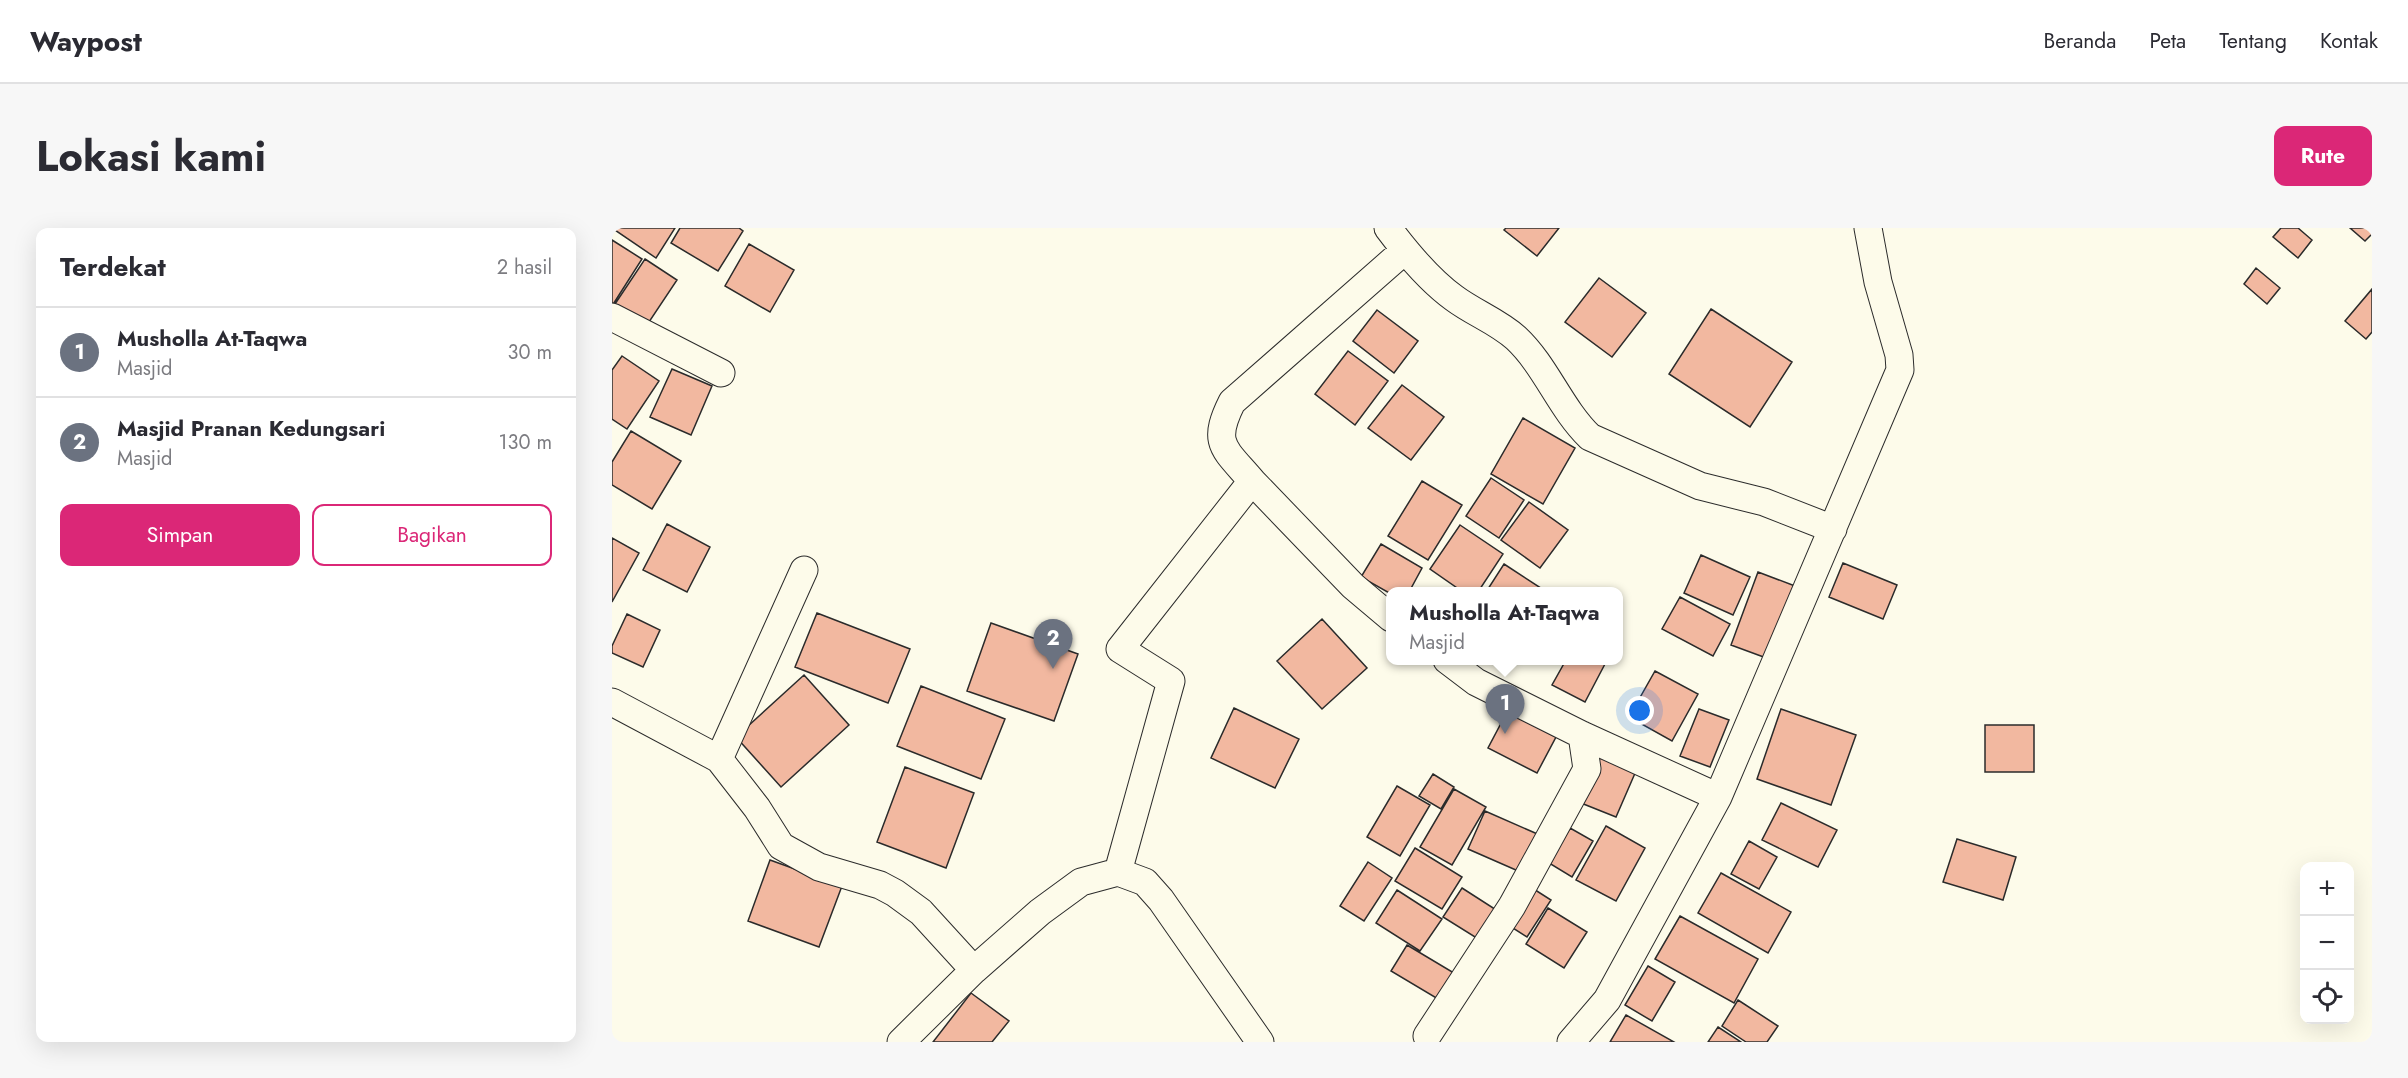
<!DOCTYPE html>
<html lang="id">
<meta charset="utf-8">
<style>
body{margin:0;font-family:Jost,sans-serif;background:#f7f7f7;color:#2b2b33}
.controls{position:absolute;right:18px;bottom:18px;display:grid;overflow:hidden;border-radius:12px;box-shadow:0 6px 24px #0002}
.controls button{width:54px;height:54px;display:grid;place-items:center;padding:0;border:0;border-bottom:2px solid #e1e1e2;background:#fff;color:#2b2b33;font:30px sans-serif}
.you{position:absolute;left:1028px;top:483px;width:21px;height:21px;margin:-15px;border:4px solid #fff;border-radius:50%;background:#1a73e8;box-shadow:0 0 0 9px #1a73e833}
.badge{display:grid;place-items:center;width:39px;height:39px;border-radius:50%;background:#db2777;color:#fff;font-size:20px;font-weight:700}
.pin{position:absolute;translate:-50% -50px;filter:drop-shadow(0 2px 3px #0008)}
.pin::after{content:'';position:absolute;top:32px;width:21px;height:18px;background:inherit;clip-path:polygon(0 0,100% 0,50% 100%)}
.popup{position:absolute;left:774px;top:359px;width:237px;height:78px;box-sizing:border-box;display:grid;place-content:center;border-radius:12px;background:#fff;filter:drop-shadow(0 2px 4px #0005);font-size:20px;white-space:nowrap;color:#7c7c81}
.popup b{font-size:22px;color:#2b2b33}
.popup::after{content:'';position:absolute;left:50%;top:100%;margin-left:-12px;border:12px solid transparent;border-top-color:#fff}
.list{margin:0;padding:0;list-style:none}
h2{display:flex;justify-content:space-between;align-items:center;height:78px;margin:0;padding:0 24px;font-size:26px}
h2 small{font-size:20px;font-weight:400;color:#7c7c81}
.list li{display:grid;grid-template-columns:39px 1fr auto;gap:18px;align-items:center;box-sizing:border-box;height:90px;padding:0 24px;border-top:2px solid #e1e1e2}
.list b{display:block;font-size:22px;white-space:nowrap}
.list p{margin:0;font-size:20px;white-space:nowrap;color:#7c7c81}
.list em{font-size:20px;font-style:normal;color:#7c7c81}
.actions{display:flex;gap:12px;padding:18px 24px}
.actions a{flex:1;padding:14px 0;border:2px solid #db2777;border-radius:12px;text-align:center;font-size:21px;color:#db2777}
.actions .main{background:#db2777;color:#fff}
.icon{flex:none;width:33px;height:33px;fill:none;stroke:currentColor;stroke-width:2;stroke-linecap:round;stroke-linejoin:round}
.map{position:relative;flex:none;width:1760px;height:814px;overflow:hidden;border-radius:12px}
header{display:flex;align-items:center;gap:36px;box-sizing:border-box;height:84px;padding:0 30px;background:#fff;border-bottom:2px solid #e1e1e2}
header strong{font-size:28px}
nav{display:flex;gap:33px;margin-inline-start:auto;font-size:21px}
.intro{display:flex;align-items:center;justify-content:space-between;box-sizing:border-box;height:144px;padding:0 36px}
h1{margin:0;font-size:42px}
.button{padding:15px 27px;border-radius:12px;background:#db2777;color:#fff;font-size:21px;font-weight:700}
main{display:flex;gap:36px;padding:0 36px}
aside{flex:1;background:#fff;border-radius:12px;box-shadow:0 6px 24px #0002}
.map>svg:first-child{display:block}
.building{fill:#f2b8a0;stroke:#2b2b2b;stroke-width:1.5}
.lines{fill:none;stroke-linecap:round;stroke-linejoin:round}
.minor-casing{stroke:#2b2b2b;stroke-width:29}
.minor{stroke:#fdfbea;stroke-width:27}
</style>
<header>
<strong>Waypost</strong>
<nav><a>Beranda</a><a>Peta</a><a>Tentang</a><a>Kontak</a></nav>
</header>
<div class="intro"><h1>Lokasi kami</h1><a class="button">Rute</a></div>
<main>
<aside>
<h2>Terdekat<small>2 hasil</small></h2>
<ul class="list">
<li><span class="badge" style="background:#6b7280">1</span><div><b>Musholla At-Taqwa</b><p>Masjid</p></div><em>30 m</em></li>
<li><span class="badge" style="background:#6b7280">2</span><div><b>Masjid Pranan Kedungsari</b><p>Masjid</p></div><em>130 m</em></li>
</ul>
<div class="actions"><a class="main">Simpan</a><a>Bagikan</a></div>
</aside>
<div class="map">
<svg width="1760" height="814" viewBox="0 0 1760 814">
<rect width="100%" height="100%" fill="#fdfbea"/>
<!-- building -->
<path class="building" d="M0,0H63L44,30Z
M68,0H127L131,3L106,43L59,15Z
M894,0H947L925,28L892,2Z
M1669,0H1686L1700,12L1686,30L1661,9Z
M1738,0H1760V6L1753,13Z
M0,12L30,31L0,78Z
M137,16L182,42L158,84L113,58Z
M33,31L65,52L35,97L3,76Z
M1644,40L1668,60L1655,76L1632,56Z
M987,50L1034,85L1000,129L953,94Z
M1760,61V104L1754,111L1733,93Z
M1099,81L1180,134L1138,199L1057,146Z
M765,82L806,113L782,145L741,113Z
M736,123L776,153L743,197L703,166Z
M10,128L47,153L15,201L0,191V142Z
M60,141L100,158L79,207L38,189Z
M790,157L832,189L799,232L756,200Z
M911,190L963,220L931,276L879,246Z
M19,203L69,233L40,281L0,257V234Z
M879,250L912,272L887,310L854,288Z
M810,253L850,277L816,332L776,308Z
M917,274L956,302L928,340L889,312Z
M55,296L98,319L75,364L31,342Z
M848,297L891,326L866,364H851L818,341Z
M0,310L27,325L0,374Z
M769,316L810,340L797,364H779V366L749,349Z
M1089,327L1138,349L1121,387L1072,365Z
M1231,335L1285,357L1271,391L1217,369Z
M892,336L935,364H874Z
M1146,344L1183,358L1157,431L1119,417Z
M1068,369L1118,396L1101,428L1050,401Z
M205,385L298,421L276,475L183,439Z
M15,386L48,402L31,439L0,425V418Z
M710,391L755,440L710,481L665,433Z
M379,395L466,426L442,493L355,463Z
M954,432L994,434L973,474L940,457Z
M1043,443L1086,466L1060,513L1017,489Z
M192,447L237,497L169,559L124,509Z
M309,458L393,491L369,551L285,518Z
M622,480L687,511L663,560L599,530Z
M1087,481L1117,492L1098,539L1068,528Z
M1169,481L1244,507L1219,577L1145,551Z
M895,484L944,509L925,545L876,520Z
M1373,497H1422V544H1373Z
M984,526L1024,543L1004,589L964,573Z
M293,539L362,565L334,640L265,614Z
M821,546L842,559L829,581L807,568Z
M785,558L818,577L788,628L755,609Z
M842,561L874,579L840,637L808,619Z
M1169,575L1225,602L1206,639L1150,612Z
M873,583L930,608L913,646L856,621Z
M994,598L1033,620L1004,673L964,652Z
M958,600L981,613L960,649L937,635Z
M1345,611L1404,629L1391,672L1331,654Z
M1137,613L1165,629L1147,661L1119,646Z
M803,620L850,649L830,681L783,653Z
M158,632L230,658L207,719L136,693Z
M756,634L780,650L752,693L728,678Z
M1109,645L1179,684L1156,725L1086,685Z
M917,658L939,672L915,709L893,695Z
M850,660L889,685L871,714L831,689Z
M785,662L830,691L808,723L764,695Z
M936,680L975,704L952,740L914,716Z
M1068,688L1146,731L1122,775L1043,731Z
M795,717L847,748L831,774L779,743Z
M1036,738L1063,754L1040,793L1013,777Z
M359,765L397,793L380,814H321Z
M1126,772L1166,798L1155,814H1134L1110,798Z
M1014,787L1062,814H998Z
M1106,799L1129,814H1096Z"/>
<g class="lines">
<defs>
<path id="minor" d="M776,0C794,24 817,52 842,70C862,85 885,93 904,110C934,138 948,180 978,209L1088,258L1152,274L1221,301
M0,89L109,145
M640,253C612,220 599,216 620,174L793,22
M192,342L107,531L145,580L169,618L207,639L268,657L283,665L309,684L362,742
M835,432L864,454L970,507L1106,569L995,772L959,814
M0,474L107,531
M1106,569L1288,142L1287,127L1266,54L1256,0
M506,644L533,654L549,672L648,814
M815,808L900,678L975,541L970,507
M289,814L362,742L428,684L469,654L506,644L559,453L508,421L640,253L741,358L779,390"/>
</defs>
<!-- minor casing -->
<use href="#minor" class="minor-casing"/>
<!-- minor -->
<use href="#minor" class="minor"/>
</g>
</svg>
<div class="controls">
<button>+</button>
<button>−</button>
<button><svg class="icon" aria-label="locate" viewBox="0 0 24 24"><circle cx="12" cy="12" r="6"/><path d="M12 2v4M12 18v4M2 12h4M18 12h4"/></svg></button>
</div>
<div class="you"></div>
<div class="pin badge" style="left:893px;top:506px;background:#6b7280">1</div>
<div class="popup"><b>Musholla At-Taqwa</b>Masjid</div>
<div class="pin badge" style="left:441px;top:441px;background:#6b7280">2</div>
</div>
</main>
